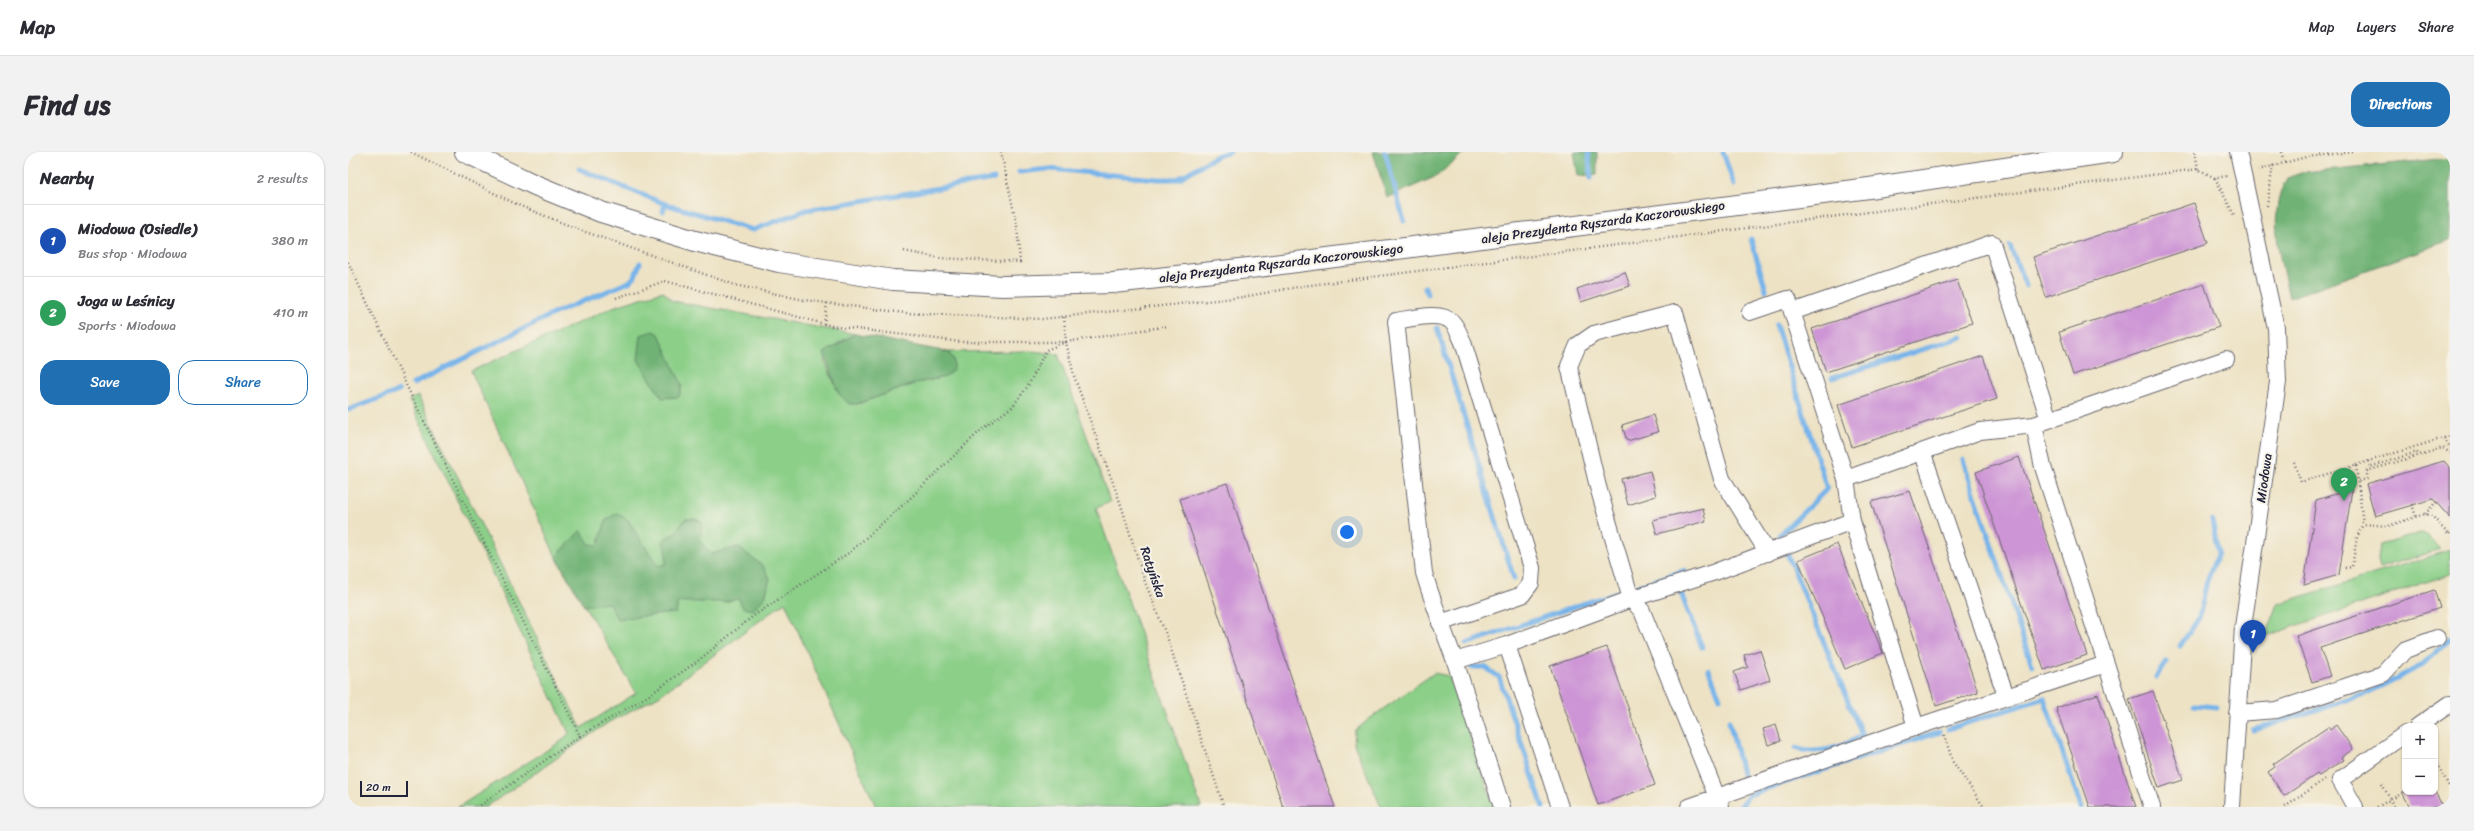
<!DOCTYPE html>
<meta charset="utf-8">
<style>
body{margin:0;font-family:Sriracha,sans-serif;background:#f2f2f3;color:#2b2b33}
.controls{position:absolute;right:12px;bottom:12px;display:grid;overflow:hidden;border-radius:8px;box-shadow:0 1px 3px #0004}
.controls button{width:36px;height:36px;display:grid;place-items:center;padding:0;border:0;border-bottom:1px solid #e1e1e2;background:#fff;color:#2b2b33;font:20px sans-serif}
.scale{position:absolute;left:12px;bottom:10px;width:48px;box-sizing:border-box;padding-left:4px;border:2px solid #22223b;border-top:0;font-size:11px;line-height:14px;white-space:nowrap;color:#22223b;-webkit-text-stroke:3px #f7f3e8;paint-order:stroke}
.you{position:absolute;left:999px;top:380px;width:14px;height:14px;margin:-10px;border:3px solid #fff;border-radius:50%;background:#1a73e8;box-shadow:0 0 0 6px #1a73e833}
.badge{display:grid;place-items:center;width:26px;height:26px;border-radius:50%;background:#1f6fb2;color:#fff;font-size:13px;font-weight:700}
.pin{position:absolute;translate:-50% -33px;filter:drop-shadow(0 1px 2px #0008)}
.pin::after{content:'';position:absolute;top:21px;width:14px;height:12px;background:inherit;clip-path:polygon(0 0,100% 0,50% 100%)}
.list{margin:0;padding:0;list-style:none}
h2{display:flex;justify-content:space-between;align-items:center;height:52px;margin:0;padding:0 16px;font-size:17px}
h2 small{font-size:13px;font-weight:400;color:#7c7c81}
.list li{display:grid;grid-template-columns:26px 1fr auto;gap:12px;align-items:center;box-sizing:border-box;height:72px;padding:0 16px;border-top:1px solid #e1e1e2}
.list b{display:block;font-size:15px;white-space:nowrap}
.list p{margin:0;font-size:13px;white-space:nowrap;color:#7c7c81}
.list em{font-size:13px;font-style:normal;color:#7c7c81}
.actions{display:flex;gap:8px;padding:12px 16px}
.actions a{flex:1;padding:9px 0;border:1px solid #1f6fb2;border-radius:16px;text-align:center;font-size:14px;color:#1f6fb2}
.actions .main{background:#1f6fb2;color:#fff}
.map{position:relative;flex:none;width:2102px;height:655px;overflow:hidden;border-radius:16px}
header{display:flex;align-items:center;gap:24px;box-sizing:border-box;height:56px;padding:0 20px;background:#fff;border-bottom:1px solid #e1e1e2}
header strong{font-size:19px}
nav{display:flex;gap:22px;margin-inline-start:auto;font-size:14px}
.intro{display:flex;align-items:center;justify-content:space-between;box-sizing:border-box;height:96px;padding:0 24px}
h1{margin:0;font-size:28px}
.button{padding:10px 18px;border-radius:16px;background:#1f6fb2;color:#fff;font-size:14px;font-weight:700}
main{display:flex;gap:24px;padding:0 24px}
aside{flex:1;background:#fff;border-radius:16px;box-shadow:0 1px 3px #0004}
.map>svg:first-child{display:block}
.green{fill:#8bcf88;stroke:#567862}
.forest{fill:#70b274;stroke:#496a58}
.lines{fill:none;stroke-linecap:round;stroke-linejoin:round}
.stream{stroke:#77b4ea;stroke-width:5}
.building{fill:#cd95d5}
.minor-casing{stroke:#69656b;stroke-width:18}
.major-casing{stroke:#69656b;stroke-width:22}
.path{stroke:#69656b;stroke-width:2.5;stroke-dasharray:1 3;stroke-linecap:butt}
.minor{stroke:#fff;stroke-width:16}
.major{stroke:#fff;stroke-width:20}
.labels{text-anchor:middle;dominant-baseline:central;stroke-width:4;stroke-linejoin:round;paint-order:stroke}
.street-label{font-size:13px;fill:#22223b;stroke:#f7f3e8}
</style>
<header>
<strong>Map</strong>
<nav><a>Map</a><a>Layers</a><a>Share</a></nav>
</header>
<div class="intro"><h1>Find us</h1><a class="button">Directions</a></div>
<main>
<aside>
<h2>Nearby<small>2 results</small></h2>
<ul class="list">
<li><span class="badge" style="background:#1a4fb4">1</span><div><b>Miodowa (Osiedle)</b><p>Bus stop · Miodowa</p></div><em>380 m</em></li>
<li><span class="badge" style="background:#2e9e5b">2</span><div><b>Joga w Leśnicy</b><p>Sports · Miodowa</p></div><em>410 m</em></li>
</ul>
<div class="actions"><a class="main">Save</a><a>Share</a></div>
</aside>
<div class="map">
<svg width="2102" height="655" viewBox="0 0 2102 655">
<rect width="100%" height="100%" fill="#f7f3e8"/>
<filter id="ink" filterUnits="userSpaceOnUse"><feTurbulence type="fractalNoise" baseFrequency=".025" numOctaves="2"/><feDisplacementMap in="SourceGraphic" scale="8" xChannelSelector="R" yChannelSelector="G"/><feConvolveMatrix kernelMatrix="1 2 1 2 8 2 1 2 1" color-interpolation-filters="sRGB"/></filter>
<filter id="wash" filterUnits="userSpaceOnUse"><feTurbulence type="fractalNoise" baseFrequency=".012" numOctaves="4" result="noise"/><feDisplacementMap in="SourceGraphic" scale="16" xChannelSelector="R" yChannelSelector="G"/><feGaussianBlur stdDeviation="0.9" result="paint"/><feColorMatrix in="noise" values="0 0 0 0 0 0 0 0 0 0 0 0 0 0 0 0 0 1.4 0 .05"/><feComposite in="paint" operator="in"/></filter>
<g filter="url(#wash)">
<rect width="100%" height="100%" fill="#ede2c4"/>
<!-- green -->
<path class="green" d="M315,139L324,149L507,182L490,191L477,209L491,242L509,252L569,231L597,225L606,208L600,200L684,199L710,202L762,350L748,356L853,655H528L437,450L311,544L261,570L138,655H110L215,588L221,581L61,248L70,244L233,576L288,541L208,405L123,219L265,155Z
M2073,381L2077,382L2092,397L2032,416L2030,408L2032,393Z
M2102,398V422L1918,484L1930,452Z
M1086,521L1101,524L1146,655H1033L1006,592L1007,579L1021,567Z"/>
<!-- forest -->
<path class="forest" d="M1025,0H1117L1089,24L1039,46Z
M1226,0H1249V22L1230,24Z
M2102,6V88L1941,146C1933,108 1918,62 1939,26L1956,20Z
M305,179L311,182L334,233L331,245L314,246L290,208L293,183Z
M507,182L600,200L606,208V217L597,225L569,231L509,252H501L491,242L476,201Z
M269,361L280,368L310,414L318,412V397L314,389L328,380L337,367H347L354,370L352,389L363,402L390,395L415,414L422,427L417,445L405,458L395,456L390,446L378,450H330L328,461L269,467L261,451L236,454L208,405L233,378L241,392L250,393L258,368Z"/>
<g class="lines">
<!-- stream -->
<path class="stream" d="M1037,0L1056,69
M1240,0L1243,26
M1375,0L1386,33
M231,17L317,52
M671,20L701,17L809,27H830L869,4L882,0
M315,59L317,52L405,78L458,58L646,27
M1403,87L1418,138
M1662,94L1678,134
M1077,135L1079,142
M1428,173L1479,337L1432,383
M1089,176L1166,427
M1484,226L1614,185
M65,232L207,161L281,130L287,124L292,111
M0,258L51,239
M1615,308L1684,513
M1439,401L1514,583C1497,595 1467,604 1448,596
M1290,434L1337,418
M1332,439L1354,495
M1118,492L1269,440
M1832,494L1851,466L1859,429L1870,401L1864,368
M1123,515H1137L1151,525L1195,655
M1361,518L1372,546
M1808,525L1818,510
M1846,553L1869,555
M1381,569L1395,625
M1600,577L1696,546L1733,655
M1905,578L2015,543L2075,513L2102,487
M1392,655L1401,643L1417,637L1592,580"/>
</g>
<g id="blocks">
<!-- building -->
<path class="building" d="M1846,51L1860,91L1698,145L1685,105Z
M1277,120L1282,134L1233,150L1229,137Z
M1609,128L1624,171L1478,220L1464,177Z
M1856,132L1871,175L1725,223L1711,180Z
M1635,204L1649,247L1504,295L1490,253Z
M1305,263L1310,280L1279,289L1274,273Z
M1671,305L1739,503L1696,518L1628,320Z
M2096,309L2102,316V366L2085,347L2027,364L2018,332Z
M1302,319L1308,344L1280,353L1273,327Z
M879,331L977,627L987,655H935L832,347Z
M2004,337L1991,423L1956,433L1968,348Z
M1562,339L1630,540L1588,554L1523,350Z
M1355,356L1358,369L1309,382L1305,368Z
M1489,392L1535,501L1497,517L1450,408Z
M2086,438L2092,456L1972,496L1982,524L1964,530L1948,484Z
M1259,495L1307,633L1250,653L1202,514Z
M1412,498L1422,528L1393,538L1386,520L1400,515L1396,503Z
M1805,539L1835,628L1811,636L1781,547Z
M1750,542L1788,655H1742L1708,556Z
M1428,573L1433,589L1420,593L1415,577Z
M1988,573L2005,597L1994,605L1996,608L1971,624L1969,622L1936,644L1920,620L1927,615L1925,612L1980,575L1982,578Z
M2054,640H2087L2095,655H2062Z"/>
</g>
</g>
<g filter="url(#ink)">
<use href="#blocks" fill-opacity="0" stroke="#69656b" stroke-width="1"/>
<g class="lines">
<defs>
<path id="minor" d="M1402,160L1440,147L1498,327L1504,369L1568,575L1758,512
M1444,160L1644,91L1701,268
M1686,273L1695,315L1804,655
M1575,302L1658,544
M1498,327L1632,279L1686,273L1878,207
M1092,471L1174,443L1183,431L1184,416L1115,190C1112,184 1109,175 1104,170C1092,158 1063,167 1048,169L1076,421C1085,451 1096,480 1107,509
M1159,493L1212,655
M1889,561L1929,558L2035,522L2057,498L2089,486
M2070,574L2102,552
M1154,655L1107,509L1159,493L1283,447L1367,420L1504,369
M1341,655L1568,575
M1373,655L1294,459L1283,447L1250,335L1221,214L1230,193L1246,182L1327,161L1374,327L1420,401
M1884,655L1895,475L1930,230L1928,176L1890,0
M2007,655L1992,628L2057,582"/>
<path id="major" d="M117,0L187,33L253,60L347,89L431,110L545,128L655,134L765,131L910,115L1521,36L1765,0"/>
</defs>
<!-- minor casing -->
<use href="#minor" class="minor-casing"/>
<!-- major casing -->
<use href="#major" class="major-casing"/>
<!-- path -->
<path class="path" d="M63,0L170,53L232,78L387,133L456,148L557,161L694,167L895,145L955,134L1850,17L1867,26L1880,24
M1847,0L1850,17
M1934,0L1935,10
M1910,18L1958,5L2005,0
M1867,26L1886,63
M1919,54L1925,13
M556,99L592,106L672,110L669,74L653,0
M0,110L61,239L232,584L130,655
M268,146L317,129L484,174L613,190H718L820,174
M716,165L718,190L726,224L773,353L797,430L819,485L876,655
M476,172L479,151
M2096,286L2102,295
M2020,309L2022,315L2069,300L2070,304
M1946,310L1953,330L2008,313L2015,372L2040,374L2077,362L2084,364L2101,383L2102,381
M2008,313L2102,284
M2011,329L2019,327V319L2095,296L2102,301
M2064,352L2068,365
M2077,362L2089,349
M1997,416L2004,415L2009,385L2015,372
M1596,583L1605,610L1636,655
M232,584L300,544L351,508L404,465L502,400L557,351L634,277L664,255L680,234L698,198L718,190
M2087,608L2102,636
M2034,632L2046,655
M1937,655L1977,627
M2029,655L2051,643"/>
<!-- minor -->
<use href="#minor" class="minor"/>
<!-- major -->
<use href="#major" class="major"/>
</g>
</g>
<g class="labels">
<!-- street labels -->
<g class="street-label">
<text transform="translate(1255 70) rotate(-8)">aleja Prezydenta Ryszarda Kaczorowskiego</text>
<text transform="translate(933 111) rotate(-7)">aleja Prezydenta Ryszarda Kaczorowskiego</text>
<text transform="translate(1916 326) rotate(-82)">Miodowa</text>
<text transform="translate(805 420) rotate(71)">Ratyńska</text>
</g>
</g>
</svg>
<div class="controls">
<button>+</button>
<button>−</button>
</div>
<div class="scale">20 m</div>
<div class="you"></div>
<div class="pin badge" style="left:1905px;top:501px;background:#1a4fb4">1</div>
<div class="pin badge" style="left:1996px;top:349px;background:#2e9e5b">2</div>
</div>
</main>
